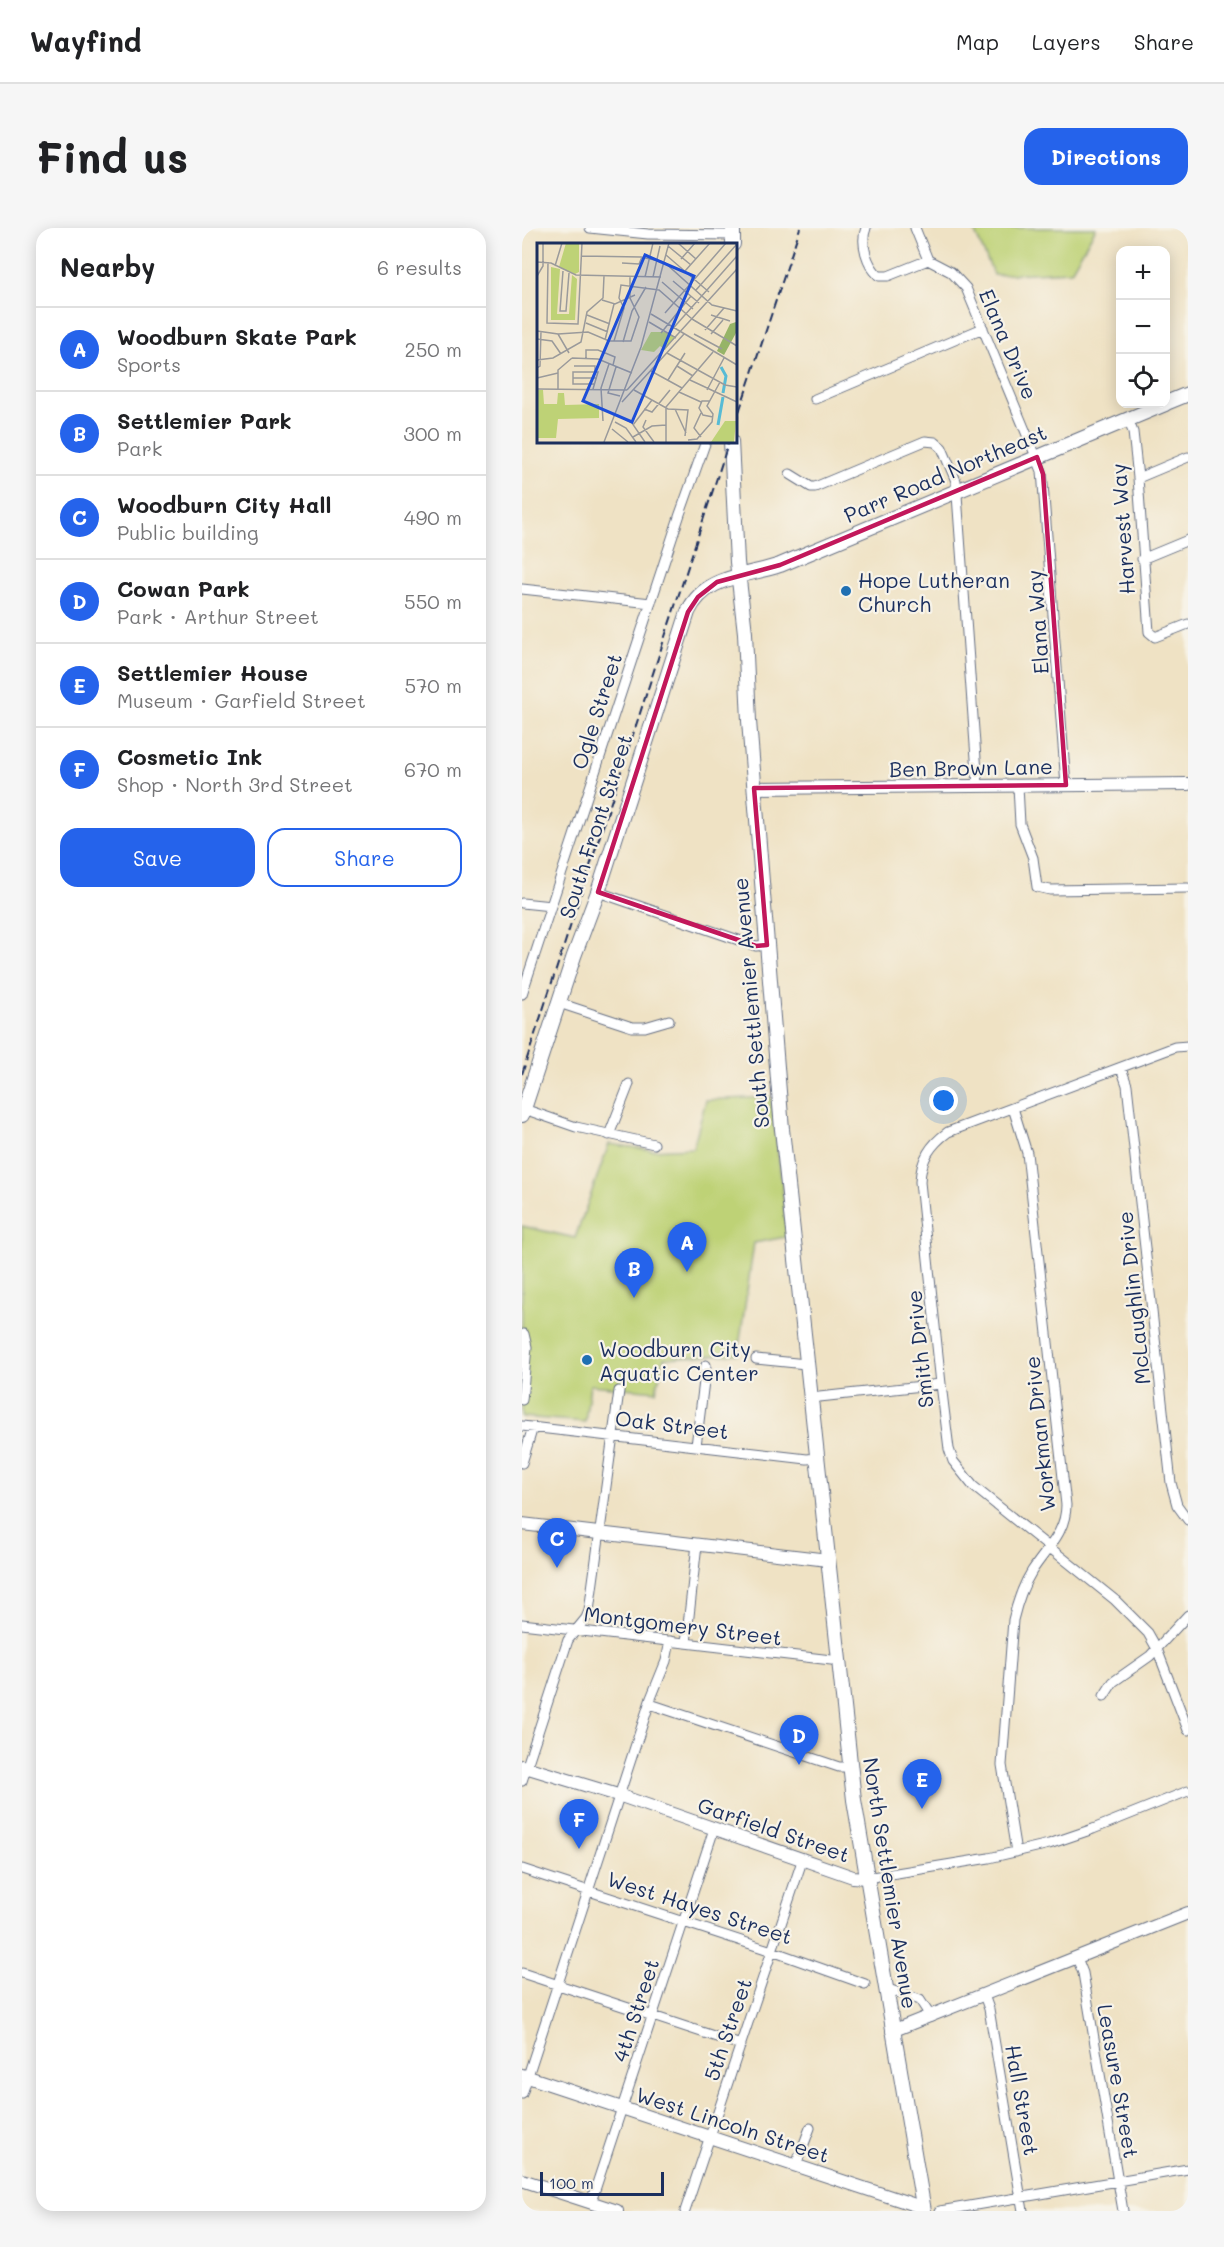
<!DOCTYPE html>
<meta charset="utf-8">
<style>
body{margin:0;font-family:Mali,sans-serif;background:#f6f6f6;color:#202124}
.controls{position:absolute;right:18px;top:18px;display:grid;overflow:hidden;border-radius:12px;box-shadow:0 3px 15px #0003}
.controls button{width:54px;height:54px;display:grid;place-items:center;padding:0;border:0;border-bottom:2px solid #e0e0e0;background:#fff;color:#202124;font:30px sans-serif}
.scale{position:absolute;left:18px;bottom:15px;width:124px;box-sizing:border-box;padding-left:6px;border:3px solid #1b2f5e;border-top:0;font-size:16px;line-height:21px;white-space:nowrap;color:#1b2f5e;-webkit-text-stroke:4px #f7f3e8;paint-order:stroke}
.you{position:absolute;left:422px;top:873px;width:21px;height:21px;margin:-15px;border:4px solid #fff;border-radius:50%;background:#1a73e8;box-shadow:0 0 0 9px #1a73e833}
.badge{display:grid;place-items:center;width:39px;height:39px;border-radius:50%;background:#2563eb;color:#fff;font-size:20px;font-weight:700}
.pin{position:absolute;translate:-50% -50px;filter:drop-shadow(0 2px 3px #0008)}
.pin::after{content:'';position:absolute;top:32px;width:21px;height:18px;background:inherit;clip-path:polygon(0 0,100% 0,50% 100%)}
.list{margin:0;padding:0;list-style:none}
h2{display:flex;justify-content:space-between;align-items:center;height:78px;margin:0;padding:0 24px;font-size:26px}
h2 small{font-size:20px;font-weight:400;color:#757577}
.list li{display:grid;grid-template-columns:39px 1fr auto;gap:18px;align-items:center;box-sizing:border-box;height:84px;padding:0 24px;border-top:2px solid #e0e0e0}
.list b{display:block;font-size:22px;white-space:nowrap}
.list p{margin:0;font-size:20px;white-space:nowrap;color:#757577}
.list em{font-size:20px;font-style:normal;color:#757577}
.actions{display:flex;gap:12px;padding:18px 24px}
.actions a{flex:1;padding:14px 0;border:2px solid #2563eb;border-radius:18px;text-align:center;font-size:21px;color:#2563eb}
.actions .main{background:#2563eb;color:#fff}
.icon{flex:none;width:33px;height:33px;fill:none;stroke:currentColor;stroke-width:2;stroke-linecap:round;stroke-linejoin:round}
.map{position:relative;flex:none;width:666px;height:1983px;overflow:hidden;border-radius:18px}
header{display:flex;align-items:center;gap:36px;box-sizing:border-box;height:84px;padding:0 30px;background:#fff;border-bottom:2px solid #e0e0e0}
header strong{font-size:28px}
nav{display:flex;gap:33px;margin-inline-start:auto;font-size:21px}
.intro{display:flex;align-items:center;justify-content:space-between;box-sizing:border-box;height:144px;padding:0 36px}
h1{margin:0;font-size:42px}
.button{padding:15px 27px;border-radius:18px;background:#2563eb;color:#fff;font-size:21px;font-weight:700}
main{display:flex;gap:36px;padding:0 36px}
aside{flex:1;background:#fff;border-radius:18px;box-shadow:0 3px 15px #0003}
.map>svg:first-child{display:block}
.green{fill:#bed276;stroke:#6c806a;stroke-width:1.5}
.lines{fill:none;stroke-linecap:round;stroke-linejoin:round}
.minor-casing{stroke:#656e82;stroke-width:11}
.tertiary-casing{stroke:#656e82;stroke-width:14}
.secondary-casing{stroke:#656e82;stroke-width:16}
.minor{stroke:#fff;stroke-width:9}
.tertiary{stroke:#fff;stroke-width:12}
.secondary{stroke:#fff;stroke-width:14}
.rail{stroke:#1b2f5e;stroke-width:2;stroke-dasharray:9 4.5;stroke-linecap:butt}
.marked{fill:none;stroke:#c2185b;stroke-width:4.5;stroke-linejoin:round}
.poi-dot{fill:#1f6fb2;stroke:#f7f3e8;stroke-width:2}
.labels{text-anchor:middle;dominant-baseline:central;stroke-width:4.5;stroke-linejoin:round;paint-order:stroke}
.street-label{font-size:21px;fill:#1b2f5e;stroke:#f7f3e8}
.poi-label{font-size:21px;fill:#1b2f5e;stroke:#f7f3e8;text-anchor:start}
.inset-river{fill:none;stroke:#57bbd5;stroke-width:3}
.inset-road{fill:none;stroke:#9a9a9b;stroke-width:1.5}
.view{fill:#1d4ed8;fill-opacity:0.15;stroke:#1d4ed8;stroke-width:3}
.inset-edge{fill:none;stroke:#1b2f5e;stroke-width:3}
</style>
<header>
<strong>Wayfind</strong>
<nav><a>Map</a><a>Layers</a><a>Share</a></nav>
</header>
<div class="intro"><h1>Find us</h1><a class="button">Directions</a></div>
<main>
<aside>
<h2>Nearby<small>6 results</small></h2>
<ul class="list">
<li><span class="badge">A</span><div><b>Woodburn Skate Park</b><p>Sports</p></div><em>250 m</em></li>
<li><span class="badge">B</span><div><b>Settlemier Park</b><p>Park</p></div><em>300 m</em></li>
<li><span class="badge">C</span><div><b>Woodburn City Hall</b><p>Public building</p></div><em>490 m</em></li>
<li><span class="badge">D</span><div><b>Cowan Park</b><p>Park · Arthur Street</p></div><em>550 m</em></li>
<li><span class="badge">E</span><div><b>Settlemier House</b><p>Museum · Garfield Street</p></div><em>570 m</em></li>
<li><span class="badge">F</span><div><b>Cosmetic Ink</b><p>Shop · North 3rd Street</p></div><em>670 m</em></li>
</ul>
<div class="actions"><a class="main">Save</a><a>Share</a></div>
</aside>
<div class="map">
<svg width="666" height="1983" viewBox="0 0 666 1983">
<rect width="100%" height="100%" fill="#f7f3e8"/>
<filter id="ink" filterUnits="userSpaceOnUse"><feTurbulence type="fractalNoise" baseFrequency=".0167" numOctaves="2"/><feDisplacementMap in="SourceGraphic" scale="12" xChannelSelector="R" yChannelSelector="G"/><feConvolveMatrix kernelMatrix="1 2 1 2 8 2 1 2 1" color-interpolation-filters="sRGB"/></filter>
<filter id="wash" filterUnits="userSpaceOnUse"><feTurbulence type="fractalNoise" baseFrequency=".008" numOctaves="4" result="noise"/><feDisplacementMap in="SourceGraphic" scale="24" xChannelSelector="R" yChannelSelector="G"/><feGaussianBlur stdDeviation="1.35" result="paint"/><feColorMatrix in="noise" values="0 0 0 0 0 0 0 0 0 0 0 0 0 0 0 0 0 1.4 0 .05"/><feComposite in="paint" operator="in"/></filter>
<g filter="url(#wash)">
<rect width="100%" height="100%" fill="#efe2c4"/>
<!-- green -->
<path class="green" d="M451,0H574L549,43L472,47Z
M249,869L261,965L264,1009L232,1015L216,1126L142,1130L134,1163L68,1157L63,1194L0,1189V998L53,1010L87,916L130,922L171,920L184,872Z"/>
</g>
<g filter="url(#ink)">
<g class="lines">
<defs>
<path id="minor" d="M68,0L126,6L211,7
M344,0C338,15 345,37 357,48H366L406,32
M393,0L406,32L429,44L444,60L520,243L544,557
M293,171L461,100
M606,191L611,204L616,250L627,404L633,409L666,396
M268,246L289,259H293L403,213L413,214L420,220L434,253L456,558
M616,250L666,229
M620,331L666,312
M0,361L129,375
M496,558L498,596L511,630L515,659L528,662L666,660
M76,664L234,718L245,717
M0,675L29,678
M0,766L158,286L184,213
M37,775L110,799H123L147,792
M666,818L653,819L426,904C408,917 399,931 398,954L419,1156L427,1221L431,1233L451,1258L593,1372L626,1405L635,1421L666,1502
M599,840L605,857L649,1255L655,1277L666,1292
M491,880L505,925L544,1277C544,1305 524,1321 510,1343C500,1359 495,1375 491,1392L480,1537L494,1624
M2,881L54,899L132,916
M87,907L107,856
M234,1131L284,1136
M288,1170L419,1156
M0,1172L5,1119L2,1106
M0,1198L285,1231L295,1230
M174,1218L184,1137
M0,1235L11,1199
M0,1396L318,1433
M164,1415L175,1316
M582,1468L591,1454L628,1428L666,1387
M128,1476L317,1539H328
M0,1553L46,1412L64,1390L67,1383L97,1163
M0,1641L250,1723L343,1756
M344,1650L467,1630L527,1616L571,1601L666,1563
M555,1730L561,1745L601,1983
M0,1745L219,1817
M363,1760L398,1772L409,1789
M462,1767L467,1781L501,1983
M0,1866L129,1470L144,1433L148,1413
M274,1937L288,1900
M69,1974L192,1601
M163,1983L281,1630
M418,1983L666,1941"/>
<path id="tertiary" d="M232,560L666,556
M0,1296L306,1332
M0,1538L99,1568L331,1649L344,1650
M370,1803L666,1685
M0,1847L402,1980
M0,1952L95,1983"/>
<path id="secondary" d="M211,16V0
M644,175L666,166
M209,213L215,334L223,405L227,493L260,901L332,1572L402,1983
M0,887L52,728L76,664L166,384C183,347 223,349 258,337L643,176"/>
</defs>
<!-- minor casing -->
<use href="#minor" class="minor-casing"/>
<!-- tertiary casing -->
<use href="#tertiary" class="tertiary-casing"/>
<!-- secondary casing -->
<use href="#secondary" class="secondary-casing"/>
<!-- minor -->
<use href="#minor" class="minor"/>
<!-- tertiary -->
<use href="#tertiary" class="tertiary"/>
<!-- secondary -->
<use href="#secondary" class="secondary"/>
<!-- rail -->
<path class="rail" d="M213,196L278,0
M0,846L207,213"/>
</g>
</g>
<!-- marked area -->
<path class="marked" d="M515,229L521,246L544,557L232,560L245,717L234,718L76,664L166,384L176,369L195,354L258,337Z"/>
<!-- markers -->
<g class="poi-dot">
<circle cx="324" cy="363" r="6"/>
<circle cx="65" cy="1132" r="6"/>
</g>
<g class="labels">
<!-- street labels -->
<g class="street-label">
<text transform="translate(487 116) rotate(67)">Elana Drive</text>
<text transform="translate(423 245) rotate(-23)">Parr Road Northeast</text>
<text transform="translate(600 301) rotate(-94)">Harvest Way</text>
<text transform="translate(515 394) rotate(-94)">Elana Way</text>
<text transform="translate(74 483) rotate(-72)">Ogle Street</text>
<text transform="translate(449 539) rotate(-1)">Ben Brown Lane</text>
<text transform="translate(73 598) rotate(-72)">South Front Street</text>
<text transform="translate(228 775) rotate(-95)">South Settlemier Avenue</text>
<text transform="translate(611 1070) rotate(-96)">McLaughlin Drive</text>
<text transform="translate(397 1121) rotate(-96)">Smith Drive</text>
<text transform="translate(150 1196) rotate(7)">Oak Street</text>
<text transform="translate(517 1206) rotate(-96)">Workman Drive</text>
<text transform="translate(161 1397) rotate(7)">Montgomery Street</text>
<text transform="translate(252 1601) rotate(19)">Garfield Street</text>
<text transform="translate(369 1655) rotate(81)">North Settlemier Avenue</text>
<text transform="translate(178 1679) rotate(18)">West Hayes Street</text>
<text transform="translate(113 1782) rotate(-72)">4th Street</text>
<text transform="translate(205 1801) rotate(-71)">5th Street</text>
<text transform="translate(597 1853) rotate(80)">Leasure Street</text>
<text transform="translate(501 1872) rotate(80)">Hall Street</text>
<text transform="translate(211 1896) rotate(18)">West Lincoln Street</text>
</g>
<!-- poi labels -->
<g class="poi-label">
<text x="336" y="351">Hope Lutheran<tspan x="336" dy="24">Church</tspan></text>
<text x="77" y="1120">Woodburn City<tspan x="77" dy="24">Aquatic Center</tspan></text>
</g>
</g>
<!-- overview -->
<g transform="translate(15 15)">
<rect width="200" height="200" fill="#efe2c4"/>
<path d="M29,0H42V29L38,31L22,24ZM14,24L23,26L20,71H32L35,32L40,36L38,77H14ZM114,89H128L138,94L128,107L123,103L117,109L104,107ZM0,147H6L7,161H20L21,150H27L28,162L62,161V175L21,176L19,195H0ZM188,178H199L197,199H174Z" fill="#bed276"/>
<path d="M199,79V90L187,112L180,108L193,81Z" fill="#96b467"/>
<path class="inset-river" d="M184,124L189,133L186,150M181,182L186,154"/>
<path class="inset-road" d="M141,0L159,16M131,3L154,22M129,12L172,49M45,13L104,14L127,19L175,62L200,68M144,16L158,0M0,19L14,20L39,32L124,34M11,19L10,80L41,81L45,0M85,20L102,21L105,14M18,23L25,0M148,28L173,0M0,33L6,23V0M108,34L116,0M116,34L123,3M0,35V80M136,38L162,60M125,39L156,66M159,47L200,1M65,57L78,61L98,52M26,68H23L26,28M26,68H29L32,30M128,70L189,0M114,71L200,122M50,72L73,81M174,72L193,78M155,76L200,103M112,79L139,95M49,80L71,89M168,87L187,65M0,88L21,91L32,110M124,90L154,53M132,90L200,13M21,91L51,89L72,98H94L102,74L93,55V34M157,91L185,106M174,91L186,77M0,96L15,98L24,111M68,97L77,61M77,98L87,65L82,55L84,42L122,47L155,76M86,99L95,68L109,44M130,110L188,142L200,144M35,115L61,116L95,130M49,116V107H61L78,114L76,122M0,117L16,115L44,99L50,69L66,55L67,33M37,123H58V129M140,123L156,133M79,124L71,150L83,153M0,125L3,123L4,88M114,128L145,145M0,135L21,130M36,135H60M131,137L148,110M153,137L200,159M0,146L90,147M21,146V127L35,115M56,146L61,129H36V141H57M90,147L200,26M97,147L131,166L151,167L148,193M170,147L187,115M142,149L164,159M173,158H165L162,165L166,172L176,174M85,159L147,91M107,166L115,169L133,147M138,166L149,190M80,172L95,180L108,199M109,177L106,184L117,199M66,178L64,145L72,121M78,179L89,185L99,199M96,182L115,157M75,186L91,199M96,194L115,183L129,182M164,194L157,185L164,170M151,197L160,196L175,179L176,171L170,163L183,139M67,199L104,104L132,0M129,199V164L176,109"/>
<path class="view" d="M108,12L157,33L95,179L46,158Z"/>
<rect width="200" height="200" class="inset-edge"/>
</g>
</svg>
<div class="controls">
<button>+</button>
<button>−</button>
<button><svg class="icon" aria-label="locate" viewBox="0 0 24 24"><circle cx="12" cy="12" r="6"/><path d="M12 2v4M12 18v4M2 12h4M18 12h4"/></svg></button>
</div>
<div class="scale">100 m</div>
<div class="you"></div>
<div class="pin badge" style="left:165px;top:1044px">A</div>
<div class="pin badge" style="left:112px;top:1070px">B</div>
<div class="pin badge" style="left:35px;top:1340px">C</div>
<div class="pin badge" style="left:277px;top:1537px">D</div>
<div class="pin badge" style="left:400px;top:1581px">E</div>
<div class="pin badge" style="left:57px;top:1621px">F</div>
</div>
</main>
